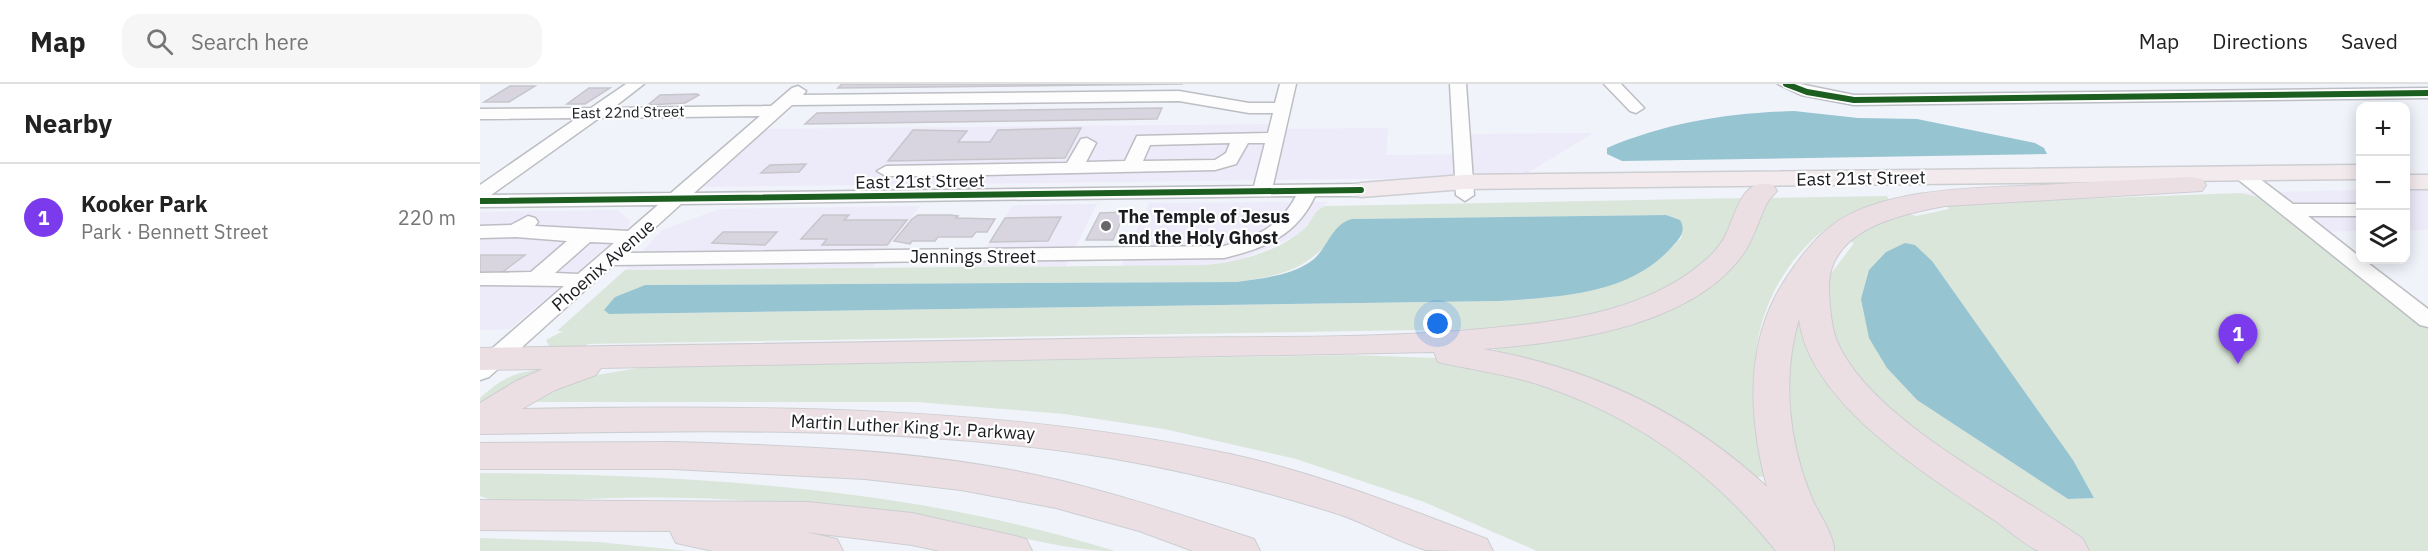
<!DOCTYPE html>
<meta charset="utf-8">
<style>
body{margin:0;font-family:"IBM Plex Sans",sans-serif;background:#f6f6f6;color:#222}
.controls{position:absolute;right:18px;top:18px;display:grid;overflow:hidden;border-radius:12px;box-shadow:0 3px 15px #0003}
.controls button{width:54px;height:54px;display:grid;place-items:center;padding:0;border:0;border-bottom:2px solid #e0e0e0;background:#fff;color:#222;font:30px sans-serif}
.you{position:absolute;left:958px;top:240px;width:21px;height:21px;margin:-15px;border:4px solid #fff;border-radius:50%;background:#1a73e8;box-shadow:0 0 0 9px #1a73e833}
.badge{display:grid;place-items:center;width:39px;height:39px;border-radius:50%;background:#7c3aed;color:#fff;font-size:20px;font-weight:700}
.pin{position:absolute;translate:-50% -50px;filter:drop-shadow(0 2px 3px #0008)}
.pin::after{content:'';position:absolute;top:32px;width:21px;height:18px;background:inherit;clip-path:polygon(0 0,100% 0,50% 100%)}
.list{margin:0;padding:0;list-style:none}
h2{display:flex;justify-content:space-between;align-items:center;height:78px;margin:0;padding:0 24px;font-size:26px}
h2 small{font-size:20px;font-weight:400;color:#767676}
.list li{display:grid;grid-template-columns:39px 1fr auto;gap:18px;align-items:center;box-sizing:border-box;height:108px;padding:0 24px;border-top:2px solid #e0e0e0}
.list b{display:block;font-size:22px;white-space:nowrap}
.list p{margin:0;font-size:20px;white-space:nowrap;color:#767676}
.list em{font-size:20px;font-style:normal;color:#767676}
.icon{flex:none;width:33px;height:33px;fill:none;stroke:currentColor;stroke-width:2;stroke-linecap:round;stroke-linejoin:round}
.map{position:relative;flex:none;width:1948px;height:467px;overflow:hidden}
header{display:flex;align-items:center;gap:36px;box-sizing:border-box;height:84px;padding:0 30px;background:#fff;border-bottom:2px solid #e0e0e0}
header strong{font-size:28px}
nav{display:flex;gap:33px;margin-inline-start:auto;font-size:21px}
.search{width:420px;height:54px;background:#f6f6f6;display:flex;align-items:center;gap:15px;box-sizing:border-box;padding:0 21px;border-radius:18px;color:#767676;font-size:22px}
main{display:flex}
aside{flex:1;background:#fff}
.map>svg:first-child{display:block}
.commercial{fill:#edeaf9}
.green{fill:#dbe6db;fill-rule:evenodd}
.water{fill:#96c4d0}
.building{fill:#d8d5e1;stroke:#c6c6cb;stroke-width:1.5}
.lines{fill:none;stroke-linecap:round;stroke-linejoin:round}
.minor-casing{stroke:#bcbec3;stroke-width:3}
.major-casing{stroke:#ccced1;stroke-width:3}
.highway-casing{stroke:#ccced1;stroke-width:2}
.minor{fill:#fdfdfe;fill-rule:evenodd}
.major{fill:#f3eaee;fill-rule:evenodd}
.highway{fill:#ecdfe3;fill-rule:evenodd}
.cycleway-casing{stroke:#fefefe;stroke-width:9}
.cycleway{stroke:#1b5e20;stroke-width:6}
.poi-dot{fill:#65676c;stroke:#fefefe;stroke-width:2}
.labels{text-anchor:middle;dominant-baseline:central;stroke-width:4.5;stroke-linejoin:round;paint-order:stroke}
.far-street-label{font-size:15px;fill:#1a1c20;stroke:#fefefe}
.street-label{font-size:18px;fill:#1a1c20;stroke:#fefefe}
.poi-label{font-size:18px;font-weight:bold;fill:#1a1c20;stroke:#fefefe;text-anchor:start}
</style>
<header>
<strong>Map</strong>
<div class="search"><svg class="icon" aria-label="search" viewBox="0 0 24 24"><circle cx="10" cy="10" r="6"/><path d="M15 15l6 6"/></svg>Search here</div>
<nav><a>Map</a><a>Directions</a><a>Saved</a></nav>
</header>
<main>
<aside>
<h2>Nearby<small></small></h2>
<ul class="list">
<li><span class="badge">1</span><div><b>Kooker Park</b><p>Park · Bennett Street</p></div><em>220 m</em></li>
</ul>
</aside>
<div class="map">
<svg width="1948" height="467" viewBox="0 0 1948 467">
<rect width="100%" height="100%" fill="#f0f3fa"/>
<!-- commercial -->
<path class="commercial" d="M788,40L789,45L908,44L906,71L992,70L990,50L1113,49L1041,93L220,103L284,45Z
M1926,105H1948V146H1926Z
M1880,106V147L1826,148L1760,109Z
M849,118L838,125L824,145L811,154L762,175L725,181L641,182L669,119Z
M617,120L586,182H494L533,121Z
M440,122L393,183L145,186L182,146L240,125Z
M138,126L150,137L148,144L30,245L0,246V128Z"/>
<!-- green -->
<path class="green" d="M1760,109L1777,113L1792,121L1948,243V467H1608L1429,346L1359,273L1344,199L1374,159L1367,156L1378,148L1425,128L1436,132L1469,125L1467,121L1493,119ZM1484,225L1593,376L1613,414L1588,415L1437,316L1407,284Z
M1407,112L1409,117C1396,121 1382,123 1371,129C1313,158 1275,222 1275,287C1275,321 1283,358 1287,392L1271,394L1015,269L1013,261L1174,228L1280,127L1290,114Z
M1263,114L1261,126L1234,171L1189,204L1138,225L1057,244L108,260L104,264L69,262L66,256L83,247H77L145,186L725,181C758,178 798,168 824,145C833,137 833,126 845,122ZM1186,131L1202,153C1148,210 1092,212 1019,217L129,230L135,213L165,201L757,198C821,189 829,180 872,135Z
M1307,238L1320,240L1326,257L1573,467H1347L1312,389Z
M872,271L956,274L1038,289L1175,346L1308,467H1057L944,418L816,375L684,345L584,330L436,318H46L106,293L163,283Z
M76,285L0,320V314C26,290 41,286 76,285Z
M0,389C213,391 430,403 635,467C581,467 527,448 474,440C362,423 249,411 135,414C99,414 33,425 0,412Z
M0,454L118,458L209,467H0Z"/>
<!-- water -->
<path class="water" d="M1314,27L1378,34L1437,35L1555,59L1564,64L1567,70L1142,77L1127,70V64C1188,38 1249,29 1314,27Z
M1186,131L1200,136C1207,148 1199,155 1191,164C1148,211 1079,213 1019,217L129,230L124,226L135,213L165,201L757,198C782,194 813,192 834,175C848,163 852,140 872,135Z
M1425,159L1435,161L1452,177L1593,376L1614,414L1588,415L1437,316L1407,284L1389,254L1381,215L1389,186L1406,168Z"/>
<!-- building -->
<path class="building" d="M362,0H703L358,4Z
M30,2H55L29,18H4Z
M109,4H130L105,20H87Z
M217,10L219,11L205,19L168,21L180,11Z
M682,24L677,35L325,40L337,29Z
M601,44L585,74L408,77L433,46L487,47L478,58H510L518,46Z
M326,80L319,88L281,89L290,81Z
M645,128L633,156H606L620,129Z
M343,131H369L364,136H427L407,161H342L347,155H321Z
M438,131H471L478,132L476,134L515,135L507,148H496L492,153H458L455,157H432L430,160L414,157L432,135Z
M581,133L568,157L510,158L525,134Z
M243,148H297L285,161L232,159Z
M0,171H45L20,190H0Z"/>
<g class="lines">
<defs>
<path id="minor" d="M146,0H164L133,24L291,22L312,4L318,2L326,7L323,11L699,7L769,19H795L800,0H816L793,101L881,100L890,106L881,112H835C816,152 785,164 744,174L133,181L9,293L0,296V275L84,202L0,201V189L51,188L87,157L36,153L0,154V142L31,141L48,132L55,134L58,138L55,142L148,147L178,121L0,123V101L97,34L0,35V25L111,24ZM699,17L769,29H793L788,49L657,52L645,77L606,78L616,59L607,54L601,55L587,79L406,82L397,87L406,92H485L481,97L490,103L497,101L505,91L735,86L756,80L768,59H785L774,102L214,109L312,21ZM280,32L191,109L11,111L119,34ZM750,59L746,69L735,76L663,77L670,61ZM816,112C801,142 775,154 744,162L147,169L201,120ZM110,158L134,159L98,190L75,189Z
M970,0H986L994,111L985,117L976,111Z
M1124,0H1141L1164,24L1156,29L1150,27Z
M1298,0H1320L1374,11L1948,4V14L1374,21L1321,11Z
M1761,83L1767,85L1813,120H1880V132H1828L1880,173V176H1884L1948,225V243L1940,241L1755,93L1752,89Z"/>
<path id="major" d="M1880,81V95L984,105L881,113L873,111L869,106L873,101L881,99L984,91Z
M1926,91H1948V105H1926Z"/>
<path id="highway" d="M1712,93L1722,95L1726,101L1722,107L1465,122C1418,131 1345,146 1349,208C1350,224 1351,242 1357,257C1391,337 1533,405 1603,455L1609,467C1594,467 1574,467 1559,467C1548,464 1525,443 1514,436C1449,392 1329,320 1319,235C1302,293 1308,356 1331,412C1337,428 1355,451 1354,467H1296C1234,389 1155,332 1060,301C1027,290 992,286 958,278L954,268L121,284L116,291L75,306L42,325C279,321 517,321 750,370C838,389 923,423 1007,455L1013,467C993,467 966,467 946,466C915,457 887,439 855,429C781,406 706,387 630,374C422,340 209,347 0,350V319L36,297L63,285L0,286V264C217,261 434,258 651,254C777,252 906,256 1031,242C1096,236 1170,223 1222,179C1232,171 1242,160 1247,148C1257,127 1262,93 1293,101L1297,107C1293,112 1288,116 1286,121C1276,142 1272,161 1257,178C1202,244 1084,259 1003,265C1110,284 1208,329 1287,403C1270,340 1265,272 1295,213C1307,190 1331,157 1351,142C1403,103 1499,104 1562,101C1612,98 1662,95 1712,93Z
M192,358C320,362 452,366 578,396C645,412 709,433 774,455L780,467H713L659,447L576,424L481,406L385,395L192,385H0V359Z
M0,416L328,418L432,429L531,451L546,455L552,467H460L432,461L325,448L357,455L363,467H233L196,459L190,447L0,446Z"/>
</defs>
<!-- minor casing -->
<use href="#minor" class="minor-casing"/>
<!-- major casing -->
<use href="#major" class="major-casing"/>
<!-- highway casing -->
<use href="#highway" class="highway-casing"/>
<!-- minor -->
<use href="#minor" class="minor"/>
<!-- major -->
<use href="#major" class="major"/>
<!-- highway -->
<use href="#highway" class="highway"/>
<defs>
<path id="cycleway" d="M1306,0L1327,8L1374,16L1948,9
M0,117L881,106"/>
</defs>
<!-- cycleway casing -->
<use href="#cycleway" class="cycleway-casing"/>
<!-- cycleway -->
<use href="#cycleway" class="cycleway"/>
</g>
<!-- markers -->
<circle class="poi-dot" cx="626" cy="142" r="6"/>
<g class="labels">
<!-- far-street labels -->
<g class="far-street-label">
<text transform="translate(148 28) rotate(-1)">East 22nd Street</text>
</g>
<!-- street labels -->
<g class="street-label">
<text transform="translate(1381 94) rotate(-1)">East 21st Street</text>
<text transform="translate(440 97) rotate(-1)">East 21st Street</text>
<text x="493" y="172">Jennings Street</text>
<text transform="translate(123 181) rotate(-41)">Phoenix Avenue</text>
<text transform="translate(433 343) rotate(3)">Martin Luther King Jr. Parkway</text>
</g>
<!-- poi labels -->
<g class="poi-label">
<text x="638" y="132">The Temple of Jesus<tspan x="638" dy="21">and the Holy Ghost</tspan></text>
</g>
</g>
</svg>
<div class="controls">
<button>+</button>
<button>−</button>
<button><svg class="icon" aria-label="layers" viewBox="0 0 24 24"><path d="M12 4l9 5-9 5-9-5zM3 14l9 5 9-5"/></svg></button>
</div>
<div class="you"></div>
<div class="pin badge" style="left:1758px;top:280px">1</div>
</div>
</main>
